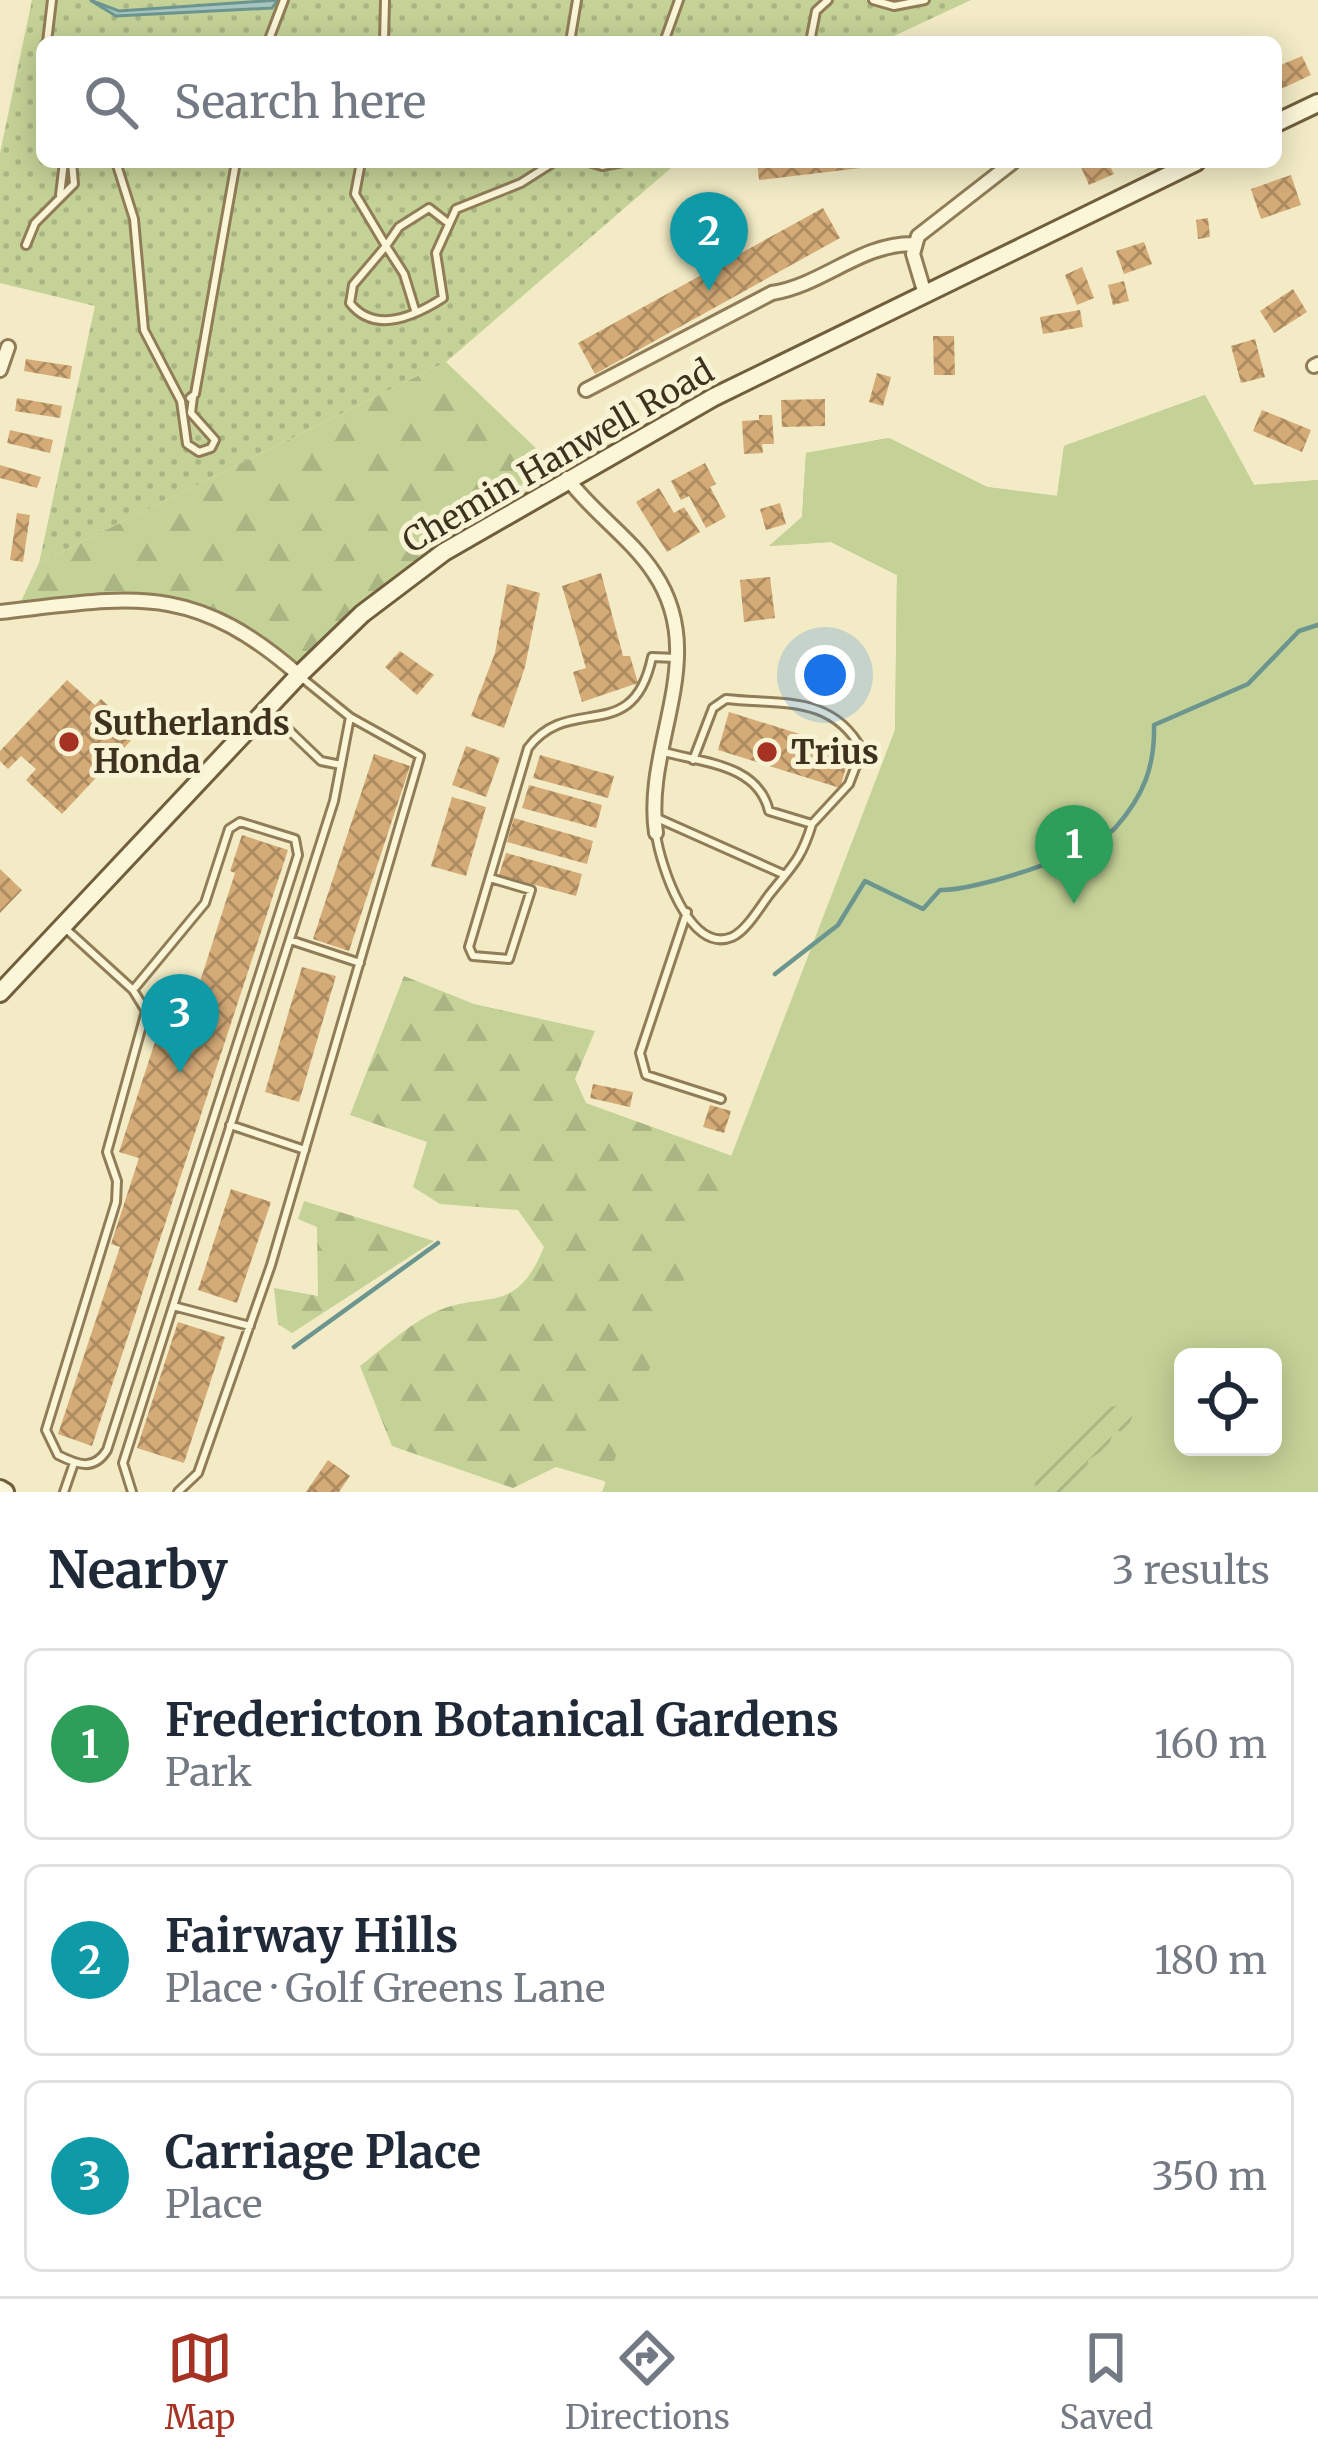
<!DOCTYPE html>
<meta charset="utf-8">
<style>
body{margin:0;font-family:Merriweather,serif;background:#f2f2f3;color:#1f2937}
.controls{position:absolute;right:36px;bottom:36px;display:grid;overflow:hidden;border-radius:18px;box-shadow:0 6px 30px #0003}
.controls button{width:108px;height:108px;display:grid;place-items:center;padding:0;border:0;border-bottom:3px solid #e0e1e3;background:#fff;color:#1f2937;font:60px sans-serif}
.you{position:absolute;left:825px;top:675px;width:42px;height:42px;margin:-30px;border:9px solid #fff;border-radius:50%;background:#1a73e8;box-shadow:0 0 0 18px #1a73e833}
.badge{display:grid;place-items:center;width:78px;height:78px;border-radius:50%;background:#a53222;color:#fff;font-size:39px;font-weight:700}
.pin{position:absolute;translate:-50% -99px;filter:drop-shadow(0 3px 6px #0008)}
.pin::after{content:'';position:absolute;top:63px;width:42px;height:36px;background:inherit;clip-path:polygon(0 0,100% 0,50% 100%)}
.list{margin:0;padding:0;list-style:none}
h2{display:flex;justify-content:space-between;align-items:center;height:156px;margin:0;padding:0 48px;font-size:51px}
h2 small{font-size:39px;font-weight:400;color:#747a83}
.list li{display:grid;grid-template-columns:78px 1fr auto;gap:36px;align-items:center;box-sizing:border-box;height:192px;margin:0 24px 24px;padding:0 24px;border:3px solid #e0e1e3;border-radius:18px}
.list b{display:block;font-size:45px;white-space:nowrap}
.list p{margin:0;font-size:39px;white-space:nowrap;color:#747a83}
.list em{font-size:39px;font-style:normal;color:#747a83}
.icon{flex:none;width:66px;height:66px;fill:none;stroke:currentColor;stroke-width:2;stroke-linecap:round;stroke-linejoin:round}
.map{position:relative;flex:none;width:1318px;height:1492px;overflow:hidden}
.search{position:absolute;background:#fff;box-shadow:0 6px 30px #0003;left:36px;right:36px;top:36px;height:132px;display:flex;align-items:center;gap:30px;box-sizing:border-box;padding:0 42px;border-radius:18px;color:#747a83;font-size:45px}
.sheet{height:804px;background:#fff}
nav{display:flex;justify-content:space-around;align-items:center;box-sizing:border-box;height:168px;border-top:3px solid #e0e1e3;background:#fff;font-size:33px;color:#747a83}
nav a{display:grid;justify-items:center;gap:6px}
nav .on{color:#a53222}
.map>svg:first-child{display:block}
.grass{fill:url(#grass-dots)}
.forest{fill:url(#forest-firs);fill-rule:evenodd}
.park{fill:#c4d297;fill-rule:evenodd}
.garden{fill:url(#garden-furrows)}
.water{fill:#a7c5c0;stroke:#6c9590;stroke-width:3}
.lines{fill:none;stroke-linecap:round;stroke-linejoin:round}
.stream{stroke:#6c9590;stroke-width:4.5}
.building{fill:url(#building-cross-hatch)}
.service-casing{stroke:#907d58;stroke-width:12}
.minor-casing{stroke:#907d58;stroke-width:18}
.secondary-casing{stroke:#715e3b;stroke-width:22}
.service{stroke:#fcf6d9;stroke-width:6}
.minor{stroke:#fcf6d9;stroke-width:12}
.secondary{stroke:#fcf6d9;stroke-width:16}
.poi-dot{fill:#a53222;stroke:#f9f3d5;stroke-width:4.5}
.labels{text-anchor:middle;dominant-baseline:central;stroke-width:10;stroke-linejoin:round;paint-order:stroke}
.street-label{font-size:33px;fill:#3e321e;stroke:#f9f3d5}
.poi-label{font-size:33px;font-weight:bold;fill:#3e321e;stroke:#f9f3d5;text-anchor:start}
</style>
<div class="map">
<svg width="1318" height="1492" viewBox="0 0 1318 1492">
<defs>
<pattern id="grass-dots" width="8" height="8" patternUnits="userSpaceOnUse" patternTransform="scale(3)"><rect width="8" height="8" fill="#c4d297"/><path d="M2 2h.1M6 6h.1" fill="none" stroke="#a9b582" stroke-width="1.8" stroke-linecap="round"/></pattern>
<pattern id="forest-firs" width="22" height="20" patternUnits="userSpaceOnUse" patternTransform="scale(3)"><rect width="22" height="20" fill="#c4d297"/><path d="M5 1l3.5 6h-7zM16 11l3.5 6h-7z" fill="#a9b582"/></pattern>
<pattern id="garden-furrows" width="10" height="10" patternUnits="userSpaceOnUse" patternTransform="scale(3)"><rect width="10" height="10" fill="#c4d297"/><path d="M-1 1l2-2M0 10L10 0M9 11l2-2" fill="none" stroke="#a9b582"/></pattern>
<pattern id="building-cross-hatch" width="8" height="8" patternUnits="userSpaceOnUse" patternTransform="scale(3)"><rect width="8" height="8" fill="#d4aa77"/><path d="M0 0l8 8M0 8l8-8" fill="none" stroke="#ad8b61"/></pattern>
</defs>
<rect width="100%" height="100%" fill="#f2ebc5"/>
<!-- grass -->
<path class="grass" d="M32,0H971L881,42H42V162H678L446,362L39,563L95,306L0,283V153Z"/>
<!-- forest -->
<path class="forest" d="M446,362L567,478L444,552L299,675L272,651L176,602L17,610L39,563Z
M1205,395L1254,485L1318,480V1492H615L604,1481L556,1467L513,1488L392,1446L360,1366C382,1349 405,1328 429,1315C481,1287 514,1321 544,1247L518,1210L440,1204L413,1187L427,1142L350,1115L404,976L474,1004L595,1031L575,1079L586,1103L735,1157L895,730L897,575L831,542L769,546L802,517L806,453L889,438L987,487L1057,496L1064,446ZM1183,1357H1273V1447H1183Z
M304,1201L434,1241L292,1333L278,1324L274,1288L318,1296L317,1227L298,1219Z"/>
<!-- park -->
<path class="park" d="M1205,395L1254,485L1318,480V1492H602L895,730L897,575L831,542L769,546L802,517L806,453L889,438L987,487L1057,496L1064,446ZM1183,1357H1273V1447H1183Z"/>
<!-- garden -->
<path class="garden" d="M1136,1403L1126,1436L1115,1428L1108,1447L1088,1460L1084,1492H1037L1030,1463C1065,1428 1085,1407 1136,1403Z"/>
<!-- water -->
<path class="water" d="M90,0L119,11L278,0L272,8L116,16Z"/>
<g class="lines">
<!-- stream -->
<path class="stream" d="M775,974L838,925L865,881L923,909L940,890C976,891 1093,853 1116,827C1144,795 1155,766 1154,725L1248,684L1299,631L1318,625
M294,1347L438,1243"/>
</g>
<!-- building -->
<path class="building" d="M1302,56L1311,75L1281,89L1276,67Z
M757,162H886V165L759,180Z
M1088,162H1108L1114,174L1089,185L1080,165Z
M1291,175L1301,205L1261,219L1251,189Z
M823,208L840,238L595,374L578,343Z
M1208,218L1210,237L1198,239L1196,220Z
M1144,242L1152,264L1124,274L1116,251Z
M1082,267L1094,298L1077,305L1065,275Z
M1124,281L1129,301L1113,305L1108,285Z
M1293,289L1307,312L1274,333L1260,311Z
M1080,310L1083,327L1043,334L1040,317Z
M933,336H954L955,375H934Z
M1255,339L1265,377L1241,383L1231,346Z
M26,359L72,366L70,379L24,371Z
M877,373L891,377L883,406L869,402Z
M17,398L62,406L60,418L15,411Z
M825,399V426L782,427L781,400Z
M1262,410L1311,430L1302,452L1253,431Z
M759,415H772L774,444H762L763,453L744,454L742,421L759,420Z
M10,430L53,440L50,453L7,443Z
M705,463L716,484L710,487L726,517L706,528L689,496L681,500L671,481Z
M0,465L41,477L37,488L0,478Z
M659,488L674,513L684,507L700,532L667,552L636,502Z
M780,503L786,524L766,530L760,509Z
M17,513L30,515L23,562L10,560Z
M601,573L623,656H630L638,683L582,702L573,672L586,668L562,586Z
M770,577L775,618L744,622L740,580Z
M507,584L540,593L525,667L504,728L471,716L495,653Z
M400,651L434,675L417,695L385,667Z
M67,680L95,705L101,699L138,733L62,814L26,780L36,769L21,756L8,769L0,761V751Z
M729,712L851,750L840,788L718,750Z
M466,746L500,758L486,797L452,785Z
M374,754L410,766L349,951L313,939Z
M540,755L614,776L608,798L533,778Z
M529,785L602,805L596,828L522,808Z
M452,797L486,807L466,876L431,866Z
M514,818L593,841L587,864L507,842Z
M242,835L288,850L92,1446L58,1434L120,1247L111,1244L139,1158L119,1152L173,987L196,994L235,873L230,871Z
M506,853L582,874L576,896L499,875Z
M0,869L22,890L0,913Z
M302,967L336,976L299,1102L265,1092Z
M593,1084L633,1092L630,1107L590,1098Z
M710,1105L731,1111L724,1133L703,1127Z
M231,1189L271,1202L237,1303L198,1290Z
M178,1322L225,1337L184,1463L137,1448Z
M328,1460L350,1476L339,1492H306Z"/>
<g class="lines">
<defs>
<path id="service" d="M873,0L894,6L925,0
M47,42L52,0
M268,42L284,0
M384,42L385,0
M570,42L577,0
M664,42L679,0
M810,42L816,11L828,0
M116,162L134,219L144,330L181,401L187,444L199,452L211,448L215,440L191,413L193,397
M361,162L355,194L386,246L353,285L350,303C375,335 415,316 443,298L436,253L456,209L521,183L554,162
M589,162L602,166L623,162
M60,195L64,162
M26,245L35,223L74,184L72,162
M415,310L404,274L386,246L399,227L429,208L447,222
M190,398L195,394L236,162
M270,712L321,761L341,765
M693,760L713,708L726,699C783,705 832,695 862,750L849,784L812,824
M657,818L785,875
M656,834C660,864 689,955 732,937C746,931 760,907 769,895C792,866 801,860 812,824L769,811C758,765 705,763 664,752
M490,878L531,890L509,959L473,956L469,947L528,748C570,692 633,748 652,657L676,658
M687,912L640,1053L646,1075L721,1099
M66,929L133,990L146,1011L107,1152L117,1181L116,1202L46,1430L58,1455C78,1465 94,1471 107,1450L298,855L295,839L240,822L229,829L205,903L133,990
M290,940L360,963
M230,1125L305,1150
M173,1306L250,1326
M64,1492L74,1463
M132,1492L123,1463L334,801L350,717L302,678
M178,1492L198,1473L271,1265L420,756L350,717"/>
<path id="minor" d="M925,294L913,254L918,236L1013,162
M1314,366L1318,364
M0,370L8,347
M586,390L772,293C823,285 861,243 914,244
M567,478C592,512 631,538 654,573C711,657 643,745 656,833
M0,612C134,597 191,581 299,675"/>
<path id="secondary" d="M1276,123L1318,103
M0,993L299,675L362,614L444,552L714,397L1196,162
M0,1489L5,1492"/>
</defs>
<!-- service casing -->
<use href="#service" class="service-casing"/>
<!-- minor casing -->
<use href="#minor" class="minor-casing"/>
<!-- secondary casing -->
<use href="#secondary" class="secondary-casing"/>
<!-- service -->
<use href="#service" class="service"/>
<!-- minor -->
<use href="#minor" class="minor"/>
<!-- secondary -->
<use href="#secondary" class="secondary"/>
</g>
<!-- markers -->
<g class="poi-dot">
<circle cx="69" cy="742" r="12"/>
<circle cx="767" cy="752" r="12"/>
</g>
<g class="labels">
<!-- street labels -->
<g class="street-label">
<text transform="translate(558 456) rotate(-30)">Chemin Hanwell Road</text>
</g>
<!-- poi labels -->
<g class="poi-label">
<text x="93" y="723">Sutherlands<tspan x="93" dy="38">Honda</tspan></text>
<text x="791" y="752">Trius</text>
</g>
</g>
</svg>
<div class="controls">
<button><svg class="icon" aria-label="locate" viewBox="0 0 24 24"><circle cx="12" cy="12" r="6"/><path d="M12 2v4M12 18v4M2 12h4M18 12h4"/></svg></button>
</div>
<div class="you"></div>
<div class="pin badge" style="left:1074px;top:904px;background:#2e9e5b">1</div>
<div class="pin badge" style="left:709px;top:291px;background:#0f9aa8">2</div>
<div class="pin badge" style="left:180px;top:1073px;background:#0f9aa8">3</div>
<div class="search"><svg class="icon" aria-label="search" viewBox="0 0 24 24"><circle cx="10" cy="10" r="6"/><path d="M15 15l6 6"/></svg>Search here</div>
</div>
<section class="sheet">
<h2>Nearby<small>3 results</small></h2>
<ul class="list">
<li><span class="badge" style="background:#2e9e5b">1</span><div><b>Fredericton Botanical Gardens</b><p>Park</p></div><em>160 m</em></li>
<li><span class="badge" style="background:#0f9aa8">2</span><div><b>Fairway Hills</b><p>Place · Golf Greens Lane</p></div><em>180 m</em></li>
<li><span class="badge" style="background:#0f9aa8">3</span><div><b>Carriage Place</b><p>Place</p></div><em>350 m</em></li>
</ul>
</section>
<nav>
<a class="on"><svg class="icon" aria-label="map" viewBox="0 0 24 24"><path d="M3 6l6-2 6 2 6-2v14l-6 2-6-2-6 2zM9 4v14M15 6v14"/></svg>Map</a>
<a><svg class="icon" aria-label="directions" viewBox="0 0 24 24"><path d="M12 3l9 9-9 9-9-9zM9 14v-3h6M13 9l2 2-2 2"/></svg>Directions</a>
<a><svg class="icon" aria-label="saved" viewBox="0 0 24 24"><path d="M7 4h10v16l-5-4-5 4z"/></svg>Saved</a>
</nav>
